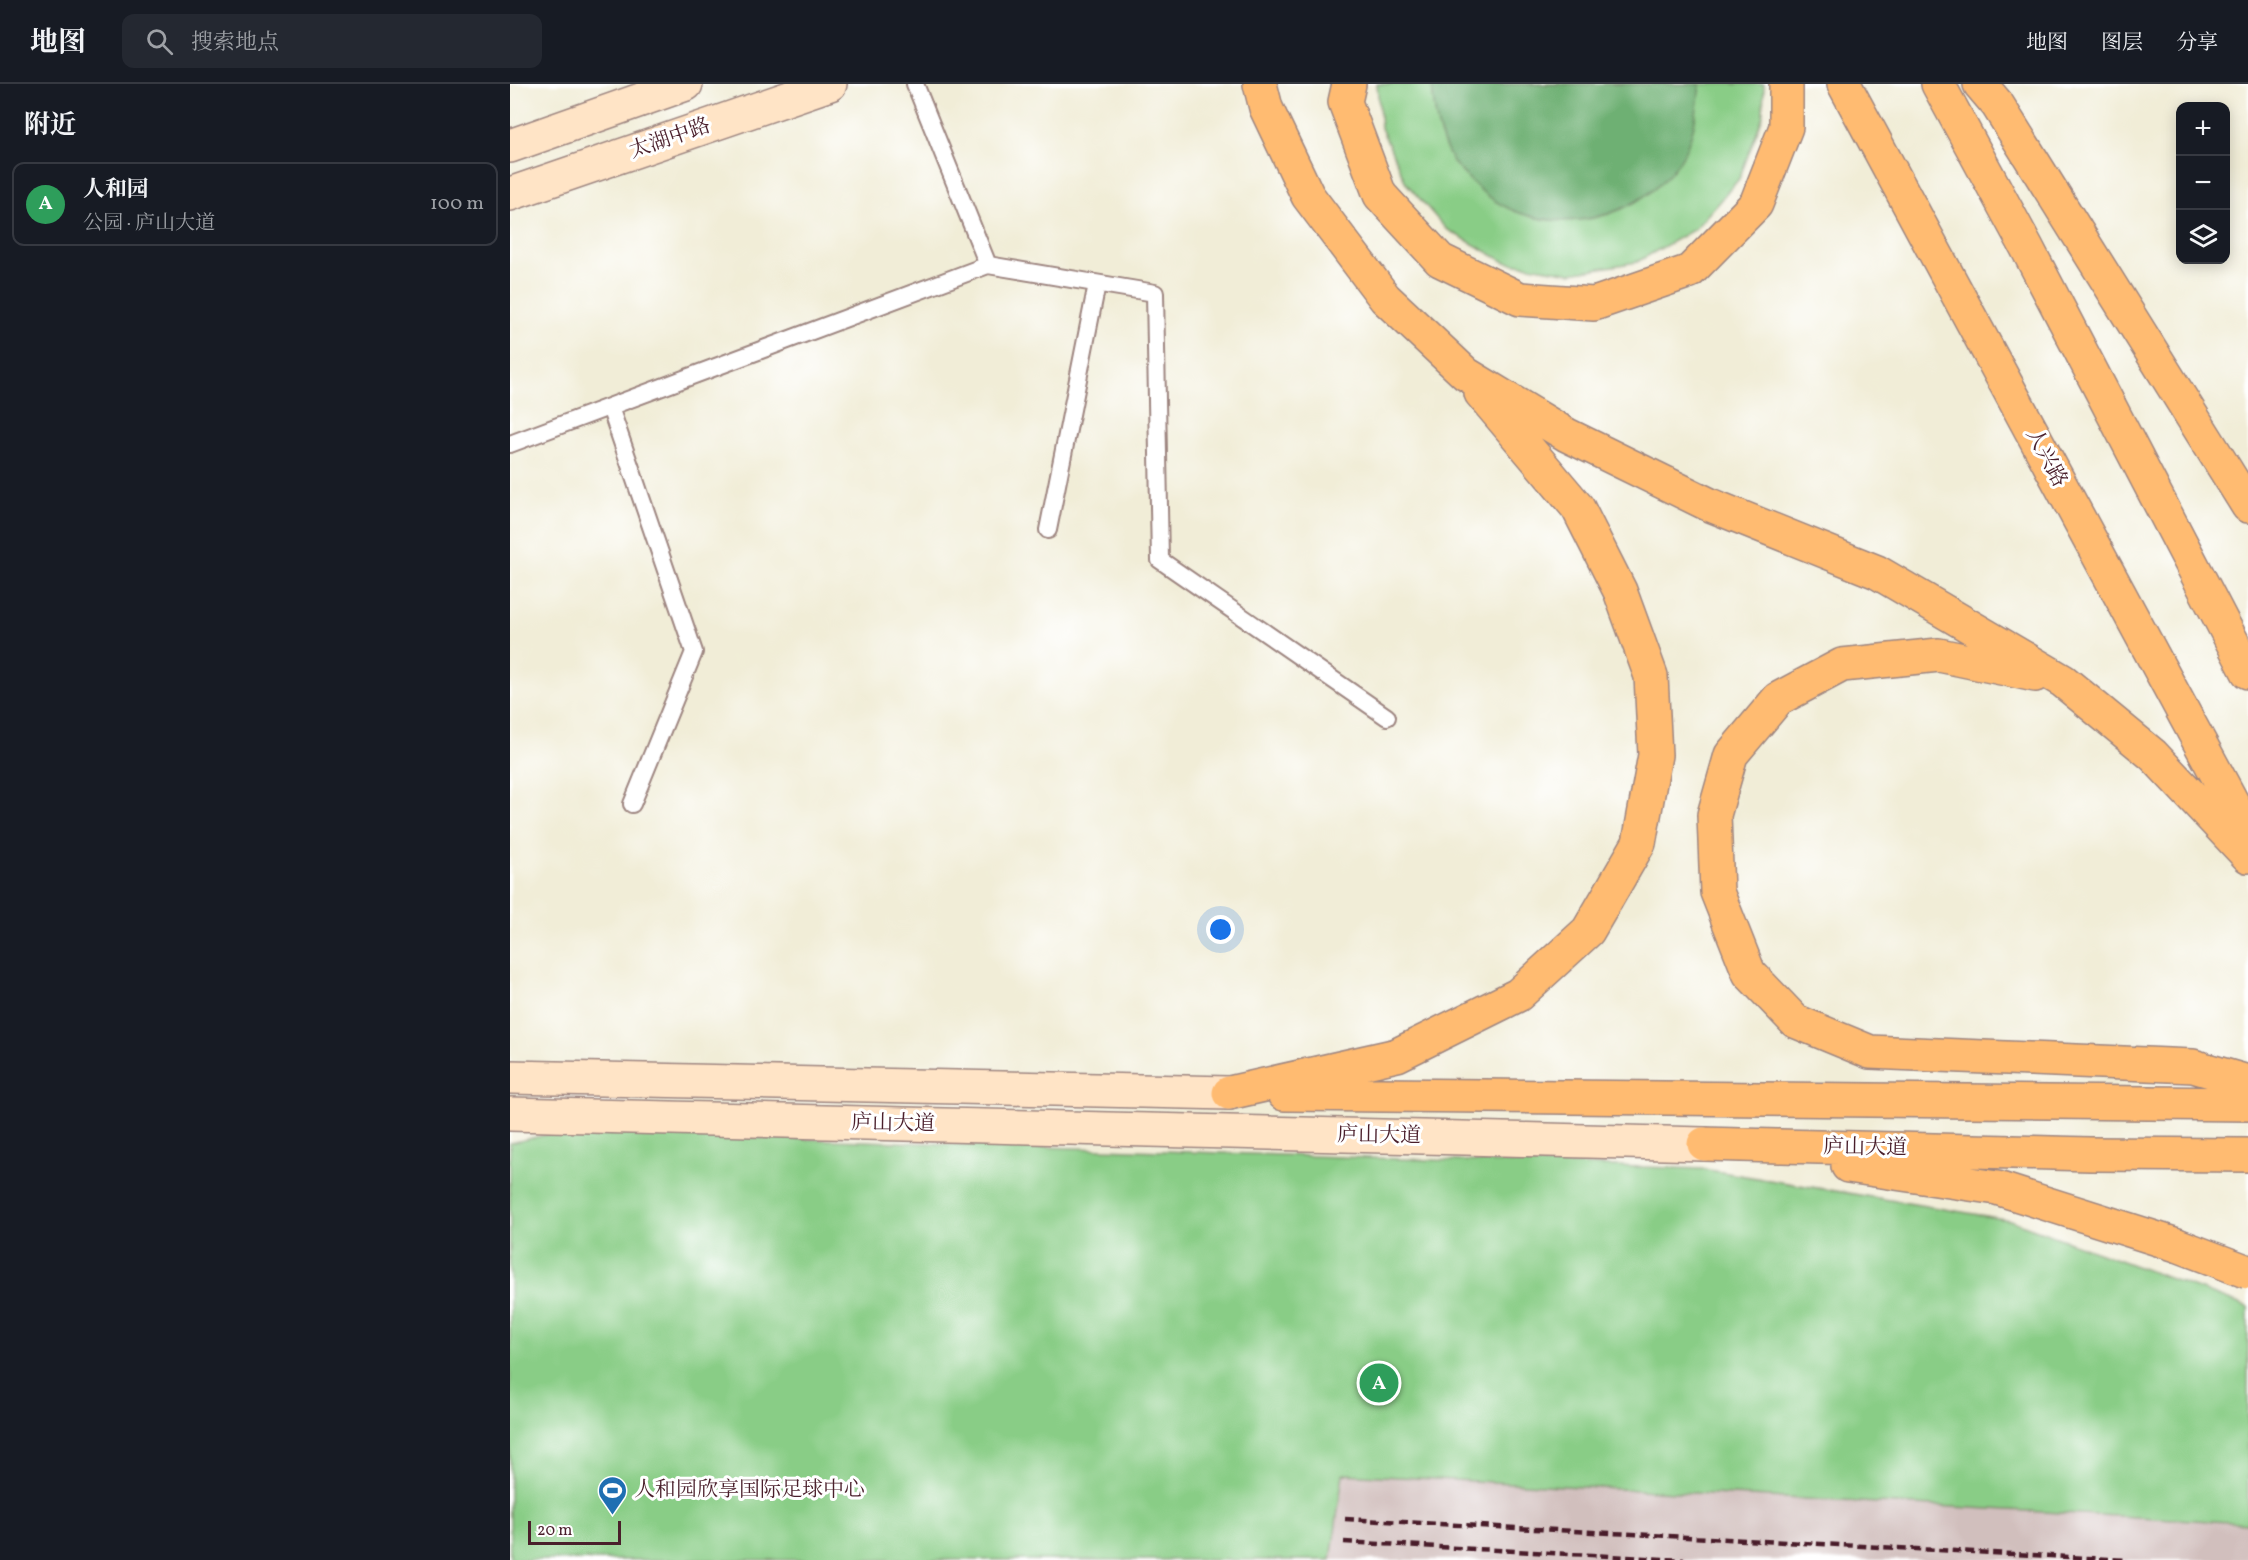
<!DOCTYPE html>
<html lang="zh">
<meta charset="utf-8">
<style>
body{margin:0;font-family:Vollkorn,"Noto Serif SC",serif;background:#242831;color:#f1f3f6}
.controls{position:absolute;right:18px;top:18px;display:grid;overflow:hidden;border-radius:12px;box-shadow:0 3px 15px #0003}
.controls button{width:54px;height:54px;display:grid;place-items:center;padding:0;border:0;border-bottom:2px solid #363941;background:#171b24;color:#f1f3f6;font:30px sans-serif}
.scale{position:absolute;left:18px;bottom:15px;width:93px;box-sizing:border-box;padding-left:6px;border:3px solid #4a1f2b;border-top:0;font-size:16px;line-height:21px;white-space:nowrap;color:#4a1f2b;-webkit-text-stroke:4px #fff;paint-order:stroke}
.you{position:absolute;left:711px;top:846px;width:21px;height:21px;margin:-15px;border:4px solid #fff;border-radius:50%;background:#1a73e8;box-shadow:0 0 0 9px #1a73e833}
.badge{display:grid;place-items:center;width:39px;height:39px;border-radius:50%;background:#1f6fb2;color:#fff;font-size:20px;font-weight:700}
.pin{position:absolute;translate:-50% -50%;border:3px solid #fff;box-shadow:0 2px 6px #0006}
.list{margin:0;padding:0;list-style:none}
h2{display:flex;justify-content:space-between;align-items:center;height:78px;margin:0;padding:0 24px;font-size:26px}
h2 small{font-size:20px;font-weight:400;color:#9ea1a6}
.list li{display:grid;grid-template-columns:39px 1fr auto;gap:18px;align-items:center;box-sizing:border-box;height:84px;margin:0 12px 12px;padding:0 12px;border:2px solid #363941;border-radius:12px}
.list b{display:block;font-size:22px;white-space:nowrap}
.list p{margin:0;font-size:20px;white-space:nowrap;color:#9ea1a6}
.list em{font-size:20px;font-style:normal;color:#9ea1a6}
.icon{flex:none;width:33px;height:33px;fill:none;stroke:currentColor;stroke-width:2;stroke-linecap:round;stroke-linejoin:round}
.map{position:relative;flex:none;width:1738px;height:1476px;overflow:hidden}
header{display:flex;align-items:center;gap:36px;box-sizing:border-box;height:84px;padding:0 30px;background:#171b24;border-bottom:2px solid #363941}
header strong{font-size:28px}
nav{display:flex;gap:33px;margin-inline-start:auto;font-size:21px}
.search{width:420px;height:54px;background:#242831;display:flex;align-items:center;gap:15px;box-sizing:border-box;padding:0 21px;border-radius:12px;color:#9ea1a6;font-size:22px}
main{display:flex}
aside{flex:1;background:#171b24}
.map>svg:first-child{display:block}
.industrial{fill:#d1bfbd}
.green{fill:#89cd86;stroke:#6a7658;stroke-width:1.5}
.forest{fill:#6eb073;stroke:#5c684f;stroke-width:1.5}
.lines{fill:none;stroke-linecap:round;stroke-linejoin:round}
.service-casing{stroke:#9e8681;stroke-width:20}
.secondary-casing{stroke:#9e8681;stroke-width:36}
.primary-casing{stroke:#9e8681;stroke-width:36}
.service{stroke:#fff;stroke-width:16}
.secondary{stroke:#ffe4c6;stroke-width:33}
.primary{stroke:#ffbb71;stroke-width:33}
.rail{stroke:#4a1f2b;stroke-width:4.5;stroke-dasharray:9 4.5;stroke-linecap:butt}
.primary-bridge-casing{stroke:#9e8681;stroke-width:36;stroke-linecap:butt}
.primary-bridge{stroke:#ffbb71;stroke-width:33}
.labels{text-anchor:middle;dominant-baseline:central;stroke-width:6;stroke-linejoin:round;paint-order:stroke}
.street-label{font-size:21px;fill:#4a1f2b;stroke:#fff}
.poi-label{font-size:21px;fill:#4a1f2b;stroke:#fff;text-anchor:start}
</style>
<header>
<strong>地图</strong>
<div class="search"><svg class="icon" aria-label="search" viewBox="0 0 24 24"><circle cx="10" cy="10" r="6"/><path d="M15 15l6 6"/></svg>搜索地点</div>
<nav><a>地图</a><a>图层</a><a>分享</a></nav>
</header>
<main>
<aside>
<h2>附近<small></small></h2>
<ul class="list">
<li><span class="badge" style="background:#2e9e5b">A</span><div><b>人和园</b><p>公园 · 庐山大道</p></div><em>100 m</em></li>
</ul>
</aside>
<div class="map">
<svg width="1738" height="1476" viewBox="0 0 1738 1476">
<rect width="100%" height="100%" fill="#fff"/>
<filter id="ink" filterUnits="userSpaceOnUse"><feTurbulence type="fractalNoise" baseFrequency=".0167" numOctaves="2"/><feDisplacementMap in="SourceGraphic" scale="12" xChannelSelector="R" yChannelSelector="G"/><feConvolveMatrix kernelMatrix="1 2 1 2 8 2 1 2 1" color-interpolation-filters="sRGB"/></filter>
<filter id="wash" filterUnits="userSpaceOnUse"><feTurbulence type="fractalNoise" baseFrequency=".008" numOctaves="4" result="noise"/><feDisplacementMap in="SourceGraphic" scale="24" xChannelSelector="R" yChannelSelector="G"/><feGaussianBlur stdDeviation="1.35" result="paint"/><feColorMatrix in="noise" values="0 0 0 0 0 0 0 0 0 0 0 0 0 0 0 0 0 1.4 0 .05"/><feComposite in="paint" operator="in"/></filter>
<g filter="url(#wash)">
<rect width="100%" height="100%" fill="#f1edd7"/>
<!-- industrial -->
<path class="industrial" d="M832,1390L1738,1439V1476H821Z"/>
<!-- green -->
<path class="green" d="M867,0H1254L1253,32L1229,95L1185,145L1127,178L1061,189L995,178L936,145L896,99L871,44Z
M52,1047L1193,1085L1500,1136L1738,1223V1439L833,1390L821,1476H0V1059Z"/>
<!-- forest -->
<path class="forest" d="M922,0H1190C1187,27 1184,55 1169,78C1122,146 1019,158 962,98C956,92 948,85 943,78C928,52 924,30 922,0Z"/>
</g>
<g filter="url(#ink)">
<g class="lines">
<defs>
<path id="service" d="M405,0L478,181
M100,323L184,568L122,720
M0,360L478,181L645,209L650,476L877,633
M538,446L587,200"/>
<path id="secondary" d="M0,62L176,0
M0,110L320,0
M0,993L719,1009
M0,1030L1194,1060"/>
<path id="primary" d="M750,0L756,24L798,112L875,214L956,290L1057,351L1198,420L1367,488L1553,597L1643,671L1738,772
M839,0L835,18L870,111L930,176L1010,215L1084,220L1180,187L1246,120L1276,43V0
M1334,0L1738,748
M1428,0L1516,162L1738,588
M1470,0L1487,20L1738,422
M1525,591L1429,571L1332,581L1268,615L1221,671L1204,731L1207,808L1239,889L1285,937L1360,968L1683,982L1738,998
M719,1009L887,971L1008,911L1078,847L1129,759L1145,671L1141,592L1110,507L1068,424L971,309
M774,1010L1738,1020
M1194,1060L1580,1070L1738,1071
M1338,1082L1487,1104L1667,1161"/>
</defs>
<!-- service casing -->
<use href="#service" class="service-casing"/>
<!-- secondary casing -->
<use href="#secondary" class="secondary-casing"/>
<!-- primary casing -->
<use href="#primary" class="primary-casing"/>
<!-- service -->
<use href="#service" class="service"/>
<!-- secondary -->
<use href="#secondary" class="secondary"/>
<!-- primary -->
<use href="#primary" class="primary"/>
<!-- rail -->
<path class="rail" d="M835,1435L1617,1476
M834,1458L1174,1476"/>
<defs>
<path id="primary-bridge" d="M1667,1161L1738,1188"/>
</defs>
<!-- primary-bridge casing -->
<use href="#primary-bridge" class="primary-bridge-casing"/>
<!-- primary-bridge -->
<use href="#primary-bridge" class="primary-bridge"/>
</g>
</g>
<!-- icons -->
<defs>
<symbol id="stadium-pin" viewBox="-11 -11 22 30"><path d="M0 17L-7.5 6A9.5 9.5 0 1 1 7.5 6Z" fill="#1f6fb2" stroke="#fff"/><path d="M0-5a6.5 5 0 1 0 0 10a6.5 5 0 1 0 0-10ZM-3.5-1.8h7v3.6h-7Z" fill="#fff"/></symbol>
</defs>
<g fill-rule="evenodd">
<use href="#stadium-pin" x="86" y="1390" width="33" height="45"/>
</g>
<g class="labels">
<!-- street labels -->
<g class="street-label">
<text transform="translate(160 55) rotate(-19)">太湖中路</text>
<text transform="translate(1536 374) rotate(62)">人兴路</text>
<text transform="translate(383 1040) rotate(1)">庐山大道</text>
<text transform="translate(869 1052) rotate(1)">庐山大道</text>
<text transform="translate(1355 1064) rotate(1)">庐山大道</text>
</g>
<!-- poi labels -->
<g class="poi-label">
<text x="124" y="1406">人和园欣享国际足球中心</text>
</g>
</g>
</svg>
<div class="controls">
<button>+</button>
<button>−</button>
<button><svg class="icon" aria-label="layers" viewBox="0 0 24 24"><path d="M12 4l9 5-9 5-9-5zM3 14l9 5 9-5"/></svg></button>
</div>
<div class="scale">20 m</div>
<div class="you"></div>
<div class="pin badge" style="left:869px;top:1299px;background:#2e9e5b">A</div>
</div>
</main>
